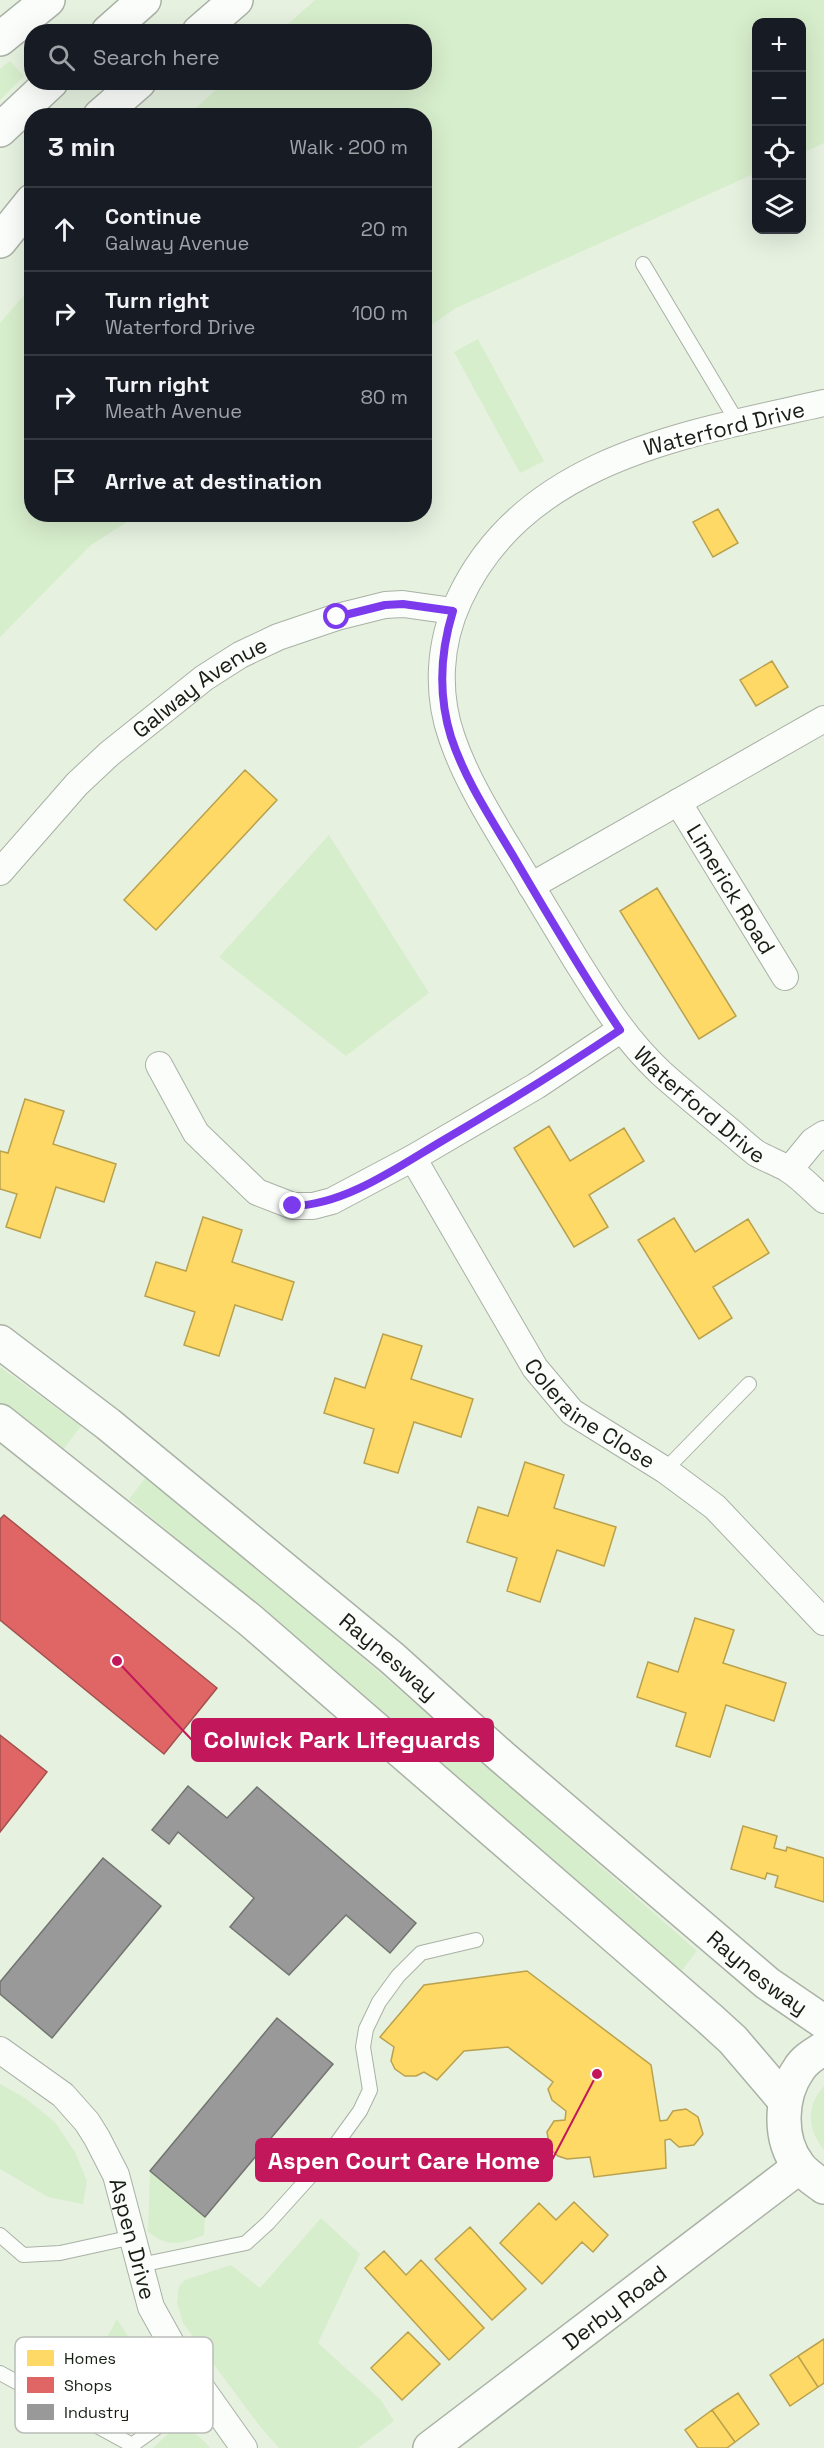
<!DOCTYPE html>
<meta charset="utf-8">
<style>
body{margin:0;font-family:"Space Grotesk",sans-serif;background:#20242c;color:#f1f3f6}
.controls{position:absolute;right:18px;top:18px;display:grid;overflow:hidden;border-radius:12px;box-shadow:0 6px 24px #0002}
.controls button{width:54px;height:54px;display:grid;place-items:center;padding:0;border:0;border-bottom:2px solid #363941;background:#171b24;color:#f1f3f6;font:30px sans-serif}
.stop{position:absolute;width:18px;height:18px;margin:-14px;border:4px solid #7c3aed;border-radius:50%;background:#fff}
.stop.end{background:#7c3aed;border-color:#fff;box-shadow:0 2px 6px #0008}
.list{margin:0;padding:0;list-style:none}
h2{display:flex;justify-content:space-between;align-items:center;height:78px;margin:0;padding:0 24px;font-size:26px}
h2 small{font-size:20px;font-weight:400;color:#9ea1a6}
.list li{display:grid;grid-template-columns:39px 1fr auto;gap:18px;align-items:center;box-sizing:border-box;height:84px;padding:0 24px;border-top:2px solid #363941}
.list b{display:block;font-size:22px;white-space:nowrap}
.list p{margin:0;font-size:20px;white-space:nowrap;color:#9ea1a6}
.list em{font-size:20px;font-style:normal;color:#9ea1a6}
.icon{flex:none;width:33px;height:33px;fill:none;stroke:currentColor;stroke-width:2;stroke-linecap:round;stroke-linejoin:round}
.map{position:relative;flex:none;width:824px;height:2448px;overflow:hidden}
.search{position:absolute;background:#171b24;box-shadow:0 6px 24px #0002;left:24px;top:24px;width:408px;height:66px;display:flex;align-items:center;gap:15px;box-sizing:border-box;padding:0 21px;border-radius:24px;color:#9ea1a6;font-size:22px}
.panel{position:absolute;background:#171b24;box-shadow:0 6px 24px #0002;left:24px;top:108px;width:408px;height:414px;border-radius:24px}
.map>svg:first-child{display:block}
.green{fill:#d7eecc}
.homes{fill:#ffd966;stroke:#b9a14d;stroke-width:1.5}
.shops{fill:#e06666;stroke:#a4504d;stroke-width:1.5}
.industry{fill:#999;stroke:#727471;stroke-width:1.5}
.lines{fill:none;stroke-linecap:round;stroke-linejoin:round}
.service-casing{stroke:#a9b1a5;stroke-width:16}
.minor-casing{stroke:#a9b1a5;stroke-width:28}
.primary-casing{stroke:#a9b1a5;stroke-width:36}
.trunk-casing{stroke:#a9b1a5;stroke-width:36}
.service{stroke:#fbfdfa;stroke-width:14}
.minor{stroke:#fbfdfa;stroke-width:26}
.primary{stroke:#fbfdfa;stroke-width:33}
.trunk{stroke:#fbfdfa;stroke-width:33}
.route{stroke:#7c3aed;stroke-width:8}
.labels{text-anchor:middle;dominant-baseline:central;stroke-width:6;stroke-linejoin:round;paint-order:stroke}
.street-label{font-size:22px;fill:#171e13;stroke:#fff}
.key{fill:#fff;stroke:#b9bcb8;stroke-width:1.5}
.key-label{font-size:16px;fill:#171e13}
.leader{fill:none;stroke:#c2185b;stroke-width:2}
.callout-dot{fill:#c2185b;stroke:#fff;stroke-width:2}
.callout{fill:#c2185b;stroke:#c2185b;stroke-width:2}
.callout-label{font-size:24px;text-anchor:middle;font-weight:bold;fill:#fff}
</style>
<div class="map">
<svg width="824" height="2448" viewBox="0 0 824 2448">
<rect width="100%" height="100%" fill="#e6f1e0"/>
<!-- green -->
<path class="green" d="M315,0H824V143L802,153V22H756V173L456,308L425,329L424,116L188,115L224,83L424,82V32L280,31Z
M10,61L24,76L0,100V69Z
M31,287L32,514L138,515L91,545L0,637V323Z
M478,339L544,461L520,473L454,352Z
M329,835L429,993L346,1056L219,957Z
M0,1367L81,1426L62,1451L0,1403Z
M146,1477C335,1630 515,1791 697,1951L679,1974L335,1670L129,1499Z
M0,2084L25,2098L55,2122L75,2152L87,2181L83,2204L48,2197L0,2169Z
M824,2086V2150C807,2129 806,2106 824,2086Z
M150,2171L205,2217L204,2235C181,2244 169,2248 148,2232Z
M321,2218L360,2254L318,2343L381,2400L394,2421L358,2448H279L258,2424L183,2323L177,2303L179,2286L185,2280L231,2265L260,2288Z
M117,2319L145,2363L161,2392L153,2408L141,2415L132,2412L129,2402L142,2376L98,2354Z
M184,2430C196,2432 203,2439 210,2448H153L169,2433Z"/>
<!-- homes -->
<path class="homes" d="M718,509L738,543L713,557L693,522Z
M772,661L788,687L756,706L740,680Z
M245,770L277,800L156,930L124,900Z
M657,888L736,1016L699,1039L620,911Z
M25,1099L64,1111L53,1144L116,1164L104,1202L56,1187L40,1238L6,1227L17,1194L0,1189V1151L8,1153Z
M549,1126L570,1161L624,1128L644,1161L589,1195L608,1227L574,1247L514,1148Z
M203,1217L242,1230L232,1262L294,1282L282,1320L235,1305L219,1356L184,1345L195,1312L145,1296L156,1262L186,1271Z
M674,1218L695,1252L748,1219L769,1253L713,1287L732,1318L699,1339L638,1240Z
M383,1334L422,1346L411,1379L473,1399L461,1437L414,1422L398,1473L364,1463L374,1429L324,1413L335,1378L365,1388Z
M525,1462L564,1475L554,1508L616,1527L604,1566L557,1550L540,1602L507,1591L517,1558L467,1542L478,1507L508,1516Z
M695,1618L734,1630L723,1663L786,1683L774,1721L726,1705L710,1757L676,1746L686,1713L637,1697L648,1662L678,1672Z
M743,1826L777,1836L774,1848L786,1851L787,1847L824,1858V1902L775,1887L778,1876L767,1873L765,1879L731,1869Z
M527,1971L651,2065L660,2121L667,2120L673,2111L686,2109L698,2117L703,2134L694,2145L679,2147L670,2139L665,2140L666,2168L594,2177L590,2157L567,2159L558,2156L550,2149L547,2132L554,2121L565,2120L566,2111L552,2100L548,2089L553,2082L508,2047L464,2051L437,2080L424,2072L416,2076H405L395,2069L391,2061L394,2047L380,2037L424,1985Z
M574,2202L608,2235L593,2252L582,2242L542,2284L500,2243L539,2203L556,2220Z
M470,2227L526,2289L492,2320L435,2259Z
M384,2251L406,2275L421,2260L484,2328L449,2360L365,2268Z
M408,2332L440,2364L402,2400L371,2368Z
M824,2339V2383L818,2387L798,2356Z
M798,2356L818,2387L790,2406L770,2375Z
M738,2393L759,2424L735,2442L712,2410Z
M712,2410L735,2442L727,2448H698L685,2430Z"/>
<!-- shops -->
<path class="shops" d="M4,1515L217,1688L164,1754L0,1620V1519Z
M0,1735L47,1772L0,1832Z"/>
<!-- industry -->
<path class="industry" d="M188,1786L227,1818L257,1787L416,1923L390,1953L346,1915L289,1975L230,1927L254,1898L178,1832L169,1844L152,1830Z
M103,1858L161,1906L52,2038L0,1994V1982Z
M277,2018L333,2064L205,2217L150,2171Z"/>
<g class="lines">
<defs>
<path id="service" d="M643,264L738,423
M665,1470L749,1384
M0,2235L23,2255L60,2253L133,2237
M140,2265L246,2243L268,2223L323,2162L360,2111L370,2090L363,2047L366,2029L379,2002L398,1976L421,1953L476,1940
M0,2373L132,2445L205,2393"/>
<g id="minor">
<path id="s1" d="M824,403C688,434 524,458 459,600C439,643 436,693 452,738C467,782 494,824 518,864C537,896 557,928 576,960C603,1003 624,1038 661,1073C680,1090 700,1106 720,1123C732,1132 744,1144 756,1153C766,1159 778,1163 788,1169C801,1177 813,1190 824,1200"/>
<path id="s2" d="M678,802L785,977"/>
<path id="s3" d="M0,872L77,784L109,754L204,678L240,655L278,637L337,617L385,605L403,604L453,611"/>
<path d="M531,886L824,719"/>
<path d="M159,1065L196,1133L257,1192L293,1206H313L332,1201L413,1158L536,1086L620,1030"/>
<path id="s4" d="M413,1158L535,1368L572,1412L665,1470L715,1507L824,1622"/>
<path d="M790,1169L813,1141L824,1134"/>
<path id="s5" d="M0,2050L63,2095L87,2122L97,2138L116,2175L151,2307L176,2352L244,2448"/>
</g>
<g id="primary">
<path id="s6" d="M0,1342L108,1424L392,1658L501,1756L767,1983L824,2022"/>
<path d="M0,1421L250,1620L710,2019L733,2040L785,2101"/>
<path d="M824,2048C815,2054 805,2059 799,2069C780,2096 778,2139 799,2166C805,2174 816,2181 824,2187"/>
<path id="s7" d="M430,2448L799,2167"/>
</g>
<path id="trunk" d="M108,32L144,0
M199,32L236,0
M0,39L48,0
M100,116L139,82
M0,130L51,82
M0,241L32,201"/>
</defs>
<!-- service casing -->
<use href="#service" class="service-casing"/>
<!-- minor casing -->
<use href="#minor" class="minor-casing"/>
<!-- primary casing -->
<use href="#primary" class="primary-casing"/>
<!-- trunk casing -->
<use href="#trunk" class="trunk-casing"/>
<!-- service -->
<use href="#service" class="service"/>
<!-- minor -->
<use href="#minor" class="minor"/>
<!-- primary -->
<use href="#primary" class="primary"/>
<!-- trunk -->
<use href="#trunk" class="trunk"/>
</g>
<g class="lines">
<!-- route -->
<path class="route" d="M293,1206C345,1205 398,1167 442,1141C502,1106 562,1069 620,1030C583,975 549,917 515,859C492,820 465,780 451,737C438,695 440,653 453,611L403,604L385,605L337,617"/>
</g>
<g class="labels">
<!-- street labels -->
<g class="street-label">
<text transform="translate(724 428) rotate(-14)">Waterford Drive</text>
<text stroke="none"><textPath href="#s3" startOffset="274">Galway Avenue</textPath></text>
<text stroke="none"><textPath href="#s2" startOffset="102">Limerick Road</textPath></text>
<text stroke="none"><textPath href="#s1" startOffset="1020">Waterford Drive</textPath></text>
<text stroke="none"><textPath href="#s4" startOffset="315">Coleraine Close</textPath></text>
<text stroke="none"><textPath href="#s6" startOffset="500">Raynesway</textPath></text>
<text stroke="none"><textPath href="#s6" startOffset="986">Raynesway</textPath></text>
<text stroke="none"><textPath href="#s5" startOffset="240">Aspen Drive</textPath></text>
<text stroke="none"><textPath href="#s7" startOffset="232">Derby Road</textPath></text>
</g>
</g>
<!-- legend -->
<rect x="15" y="2337" width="198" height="96" rx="9" class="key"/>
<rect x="27" y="2350" width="27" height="16" fill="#ffd966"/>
<rect x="27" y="2377" width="27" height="16" fill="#e06666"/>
<rect x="27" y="2404" width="27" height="16" fill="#999"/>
<g class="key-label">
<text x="64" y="2364">Homes</text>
<text x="64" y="2391">Shops</text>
<text x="64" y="2418">Industry</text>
</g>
<!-- callouts -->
<path class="leader" d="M117 1661L192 1740M597 2074L552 2160"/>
<g class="callout-dot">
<circle cx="117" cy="1661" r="6"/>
<circle cx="597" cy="2074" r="6"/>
</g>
<g class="callout">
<rect x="192" y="1719" width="301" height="42" rx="6"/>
<rect x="256" y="2139" width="296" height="42" rx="6"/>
</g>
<g class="callout-label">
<text x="342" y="1748">Colwick Park Lifeguards</text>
<text x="404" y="2169">Aspen Court Care Home</text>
</g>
</svg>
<div class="controls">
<button>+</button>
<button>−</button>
<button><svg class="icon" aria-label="locate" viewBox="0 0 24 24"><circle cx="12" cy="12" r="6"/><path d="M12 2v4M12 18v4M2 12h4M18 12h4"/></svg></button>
<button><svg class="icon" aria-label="layers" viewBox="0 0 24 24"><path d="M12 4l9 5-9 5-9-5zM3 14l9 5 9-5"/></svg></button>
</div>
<div class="stop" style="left:337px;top:617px"></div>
<div class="stop end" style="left:293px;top:1206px"></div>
<div class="search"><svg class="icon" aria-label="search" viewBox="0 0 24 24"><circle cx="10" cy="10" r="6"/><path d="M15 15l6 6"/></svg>Search here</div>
<section class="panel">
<h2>3 min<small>Walk · 200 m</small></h2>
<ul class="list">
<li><svg class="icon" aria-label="ahead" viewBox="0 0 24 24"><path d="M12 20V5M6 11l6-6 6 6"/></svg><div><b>Continue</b><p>Galway Avenue</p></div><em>20 m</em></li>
<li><svg class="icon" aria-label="right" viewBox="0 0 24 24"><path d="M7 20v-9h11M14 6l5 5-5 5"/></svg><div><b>Turn right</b><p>Waterford Drive</p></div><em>100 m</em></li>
<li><svg class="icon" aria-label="right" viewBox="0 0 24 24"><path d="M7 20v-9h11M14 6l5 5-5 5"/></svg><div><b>Turn right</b><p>Meath Avenue</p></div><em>80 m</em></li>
<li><svg class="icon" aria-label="arrive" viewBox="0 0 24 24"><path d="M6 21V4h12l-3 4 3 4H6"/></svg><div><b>Arrive at destination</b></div></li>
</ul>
</section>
</div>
